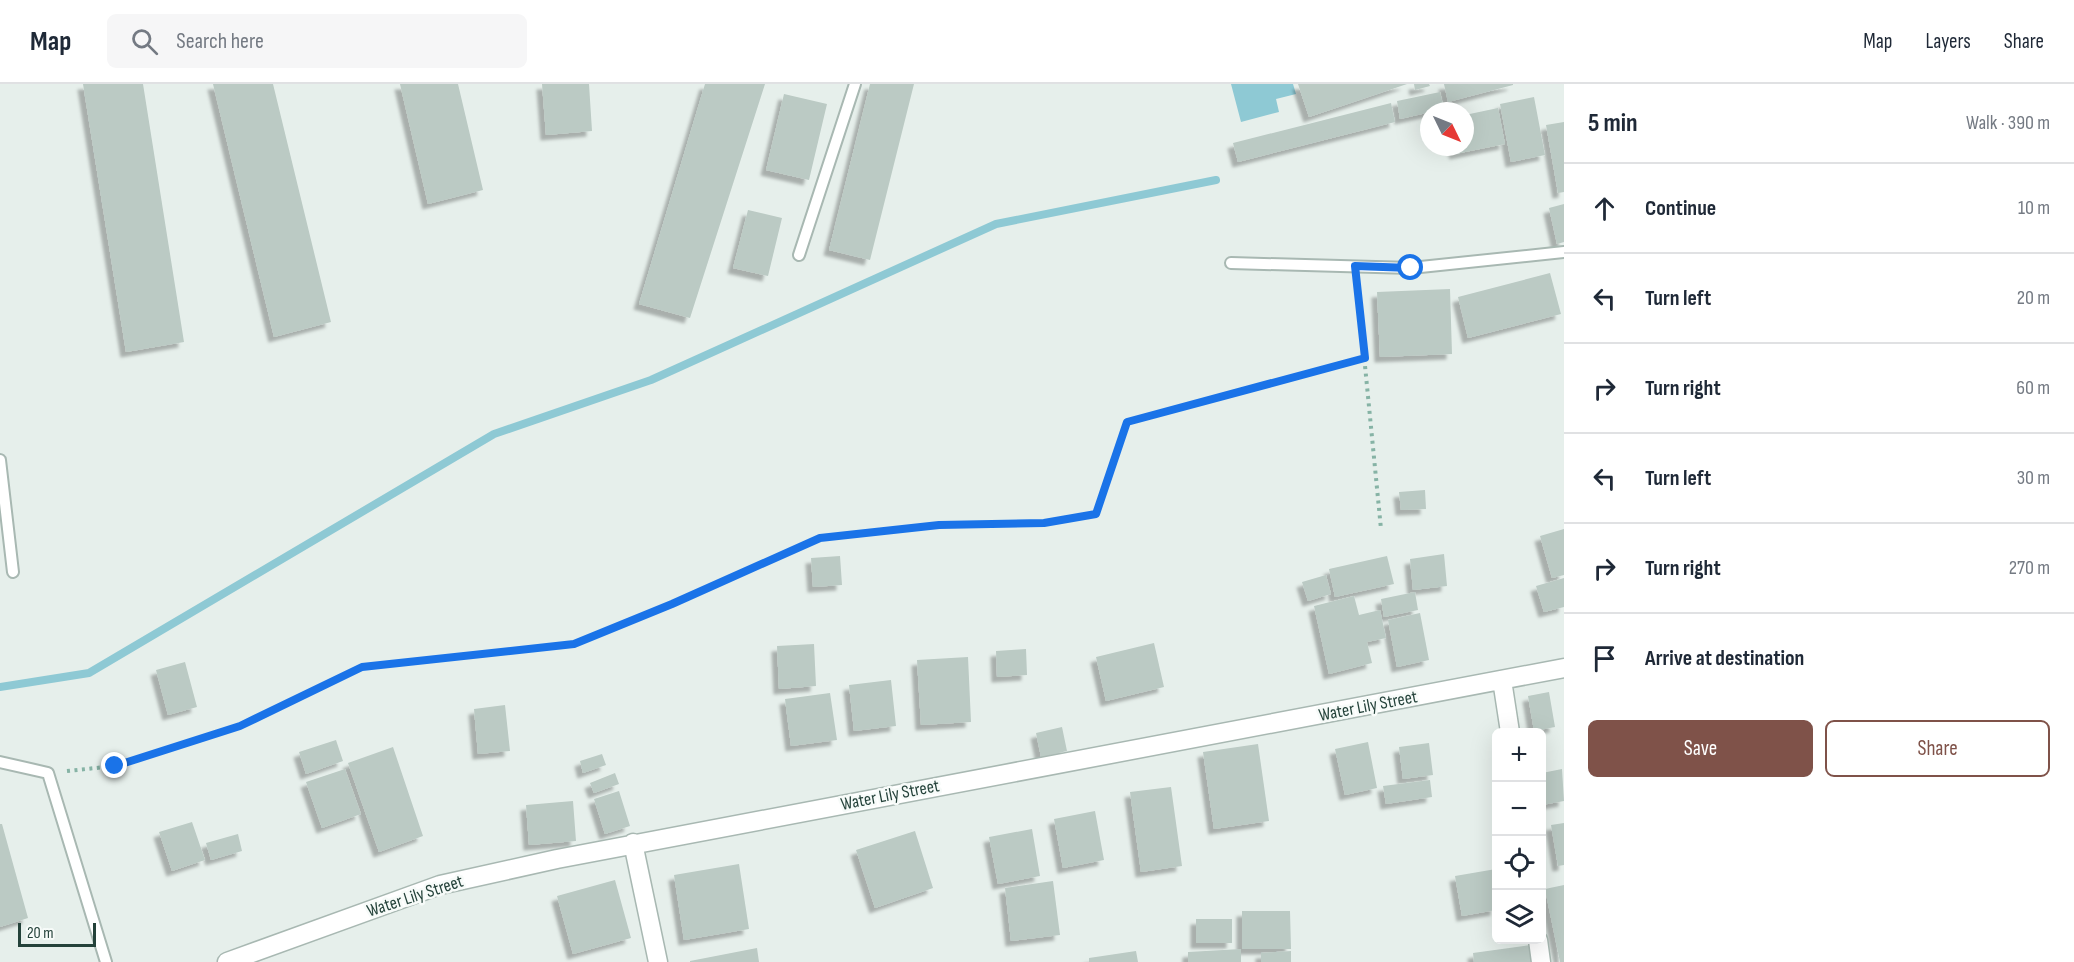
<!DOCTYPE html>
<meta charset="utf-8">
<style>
body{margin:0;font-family:"Sofia Sans Condensed",sans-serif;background:#f6f6f7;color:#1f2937}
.controls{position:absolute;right:18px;bottom:18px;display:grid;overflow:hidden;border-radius:9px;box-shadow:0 6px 24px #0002}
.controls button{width:54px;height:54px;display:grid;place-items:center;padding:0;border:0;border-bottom:2px solid #e0e1e3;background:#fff;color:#1f2937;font:30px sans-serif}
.compass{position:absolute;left:1420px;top:18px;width:54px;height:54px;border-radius:50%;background:#fff;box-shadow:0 6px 24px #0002;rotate:133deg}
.scale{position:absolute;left:18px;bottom:15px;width:78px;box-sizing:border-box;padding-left:6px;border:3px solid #24423a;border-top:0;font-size:16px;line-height:21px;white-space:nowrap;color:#24423a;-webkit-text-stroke:4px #f7fbf9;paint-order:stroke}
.stop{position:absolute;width:18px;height:18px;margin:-14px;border:4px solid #1a73e8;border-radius:50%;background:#fff}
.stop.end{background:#1a73e8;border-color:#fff;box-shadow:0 2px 6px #0008}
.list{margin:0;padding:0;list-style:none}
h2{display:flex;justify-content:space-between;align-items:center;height:78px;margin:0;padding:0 24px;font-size:26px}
h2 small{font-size:20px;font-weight:400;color:#747a83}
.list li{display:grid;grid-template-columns:39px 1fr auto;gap:18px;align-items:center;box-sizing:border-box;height:90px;padding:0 24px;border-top:2px solid #e0e1e3}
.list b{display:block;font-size:22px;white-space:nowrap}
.list em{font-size:20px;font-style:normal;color:#747a83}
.actions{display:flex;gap:12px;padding:18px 24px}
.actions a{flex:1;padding:14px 0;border:2px solid #7f5249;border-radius:9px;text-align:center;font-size:21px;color:#7f5249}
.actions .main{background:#7f5249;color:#fff}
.icon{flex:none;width:33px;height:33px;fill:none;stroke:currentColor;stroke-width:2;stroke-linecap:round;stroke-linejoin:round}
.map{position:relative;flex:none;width:1564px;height:878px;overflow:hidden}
header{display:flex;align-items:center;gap:36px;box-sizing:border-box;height:84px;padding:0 30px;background:#fff;border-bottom:2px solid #e0e1e3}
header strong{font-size:28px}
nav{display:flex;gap:33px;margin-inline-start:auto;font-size:21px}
.search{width:420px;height:54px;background:#f6f6f7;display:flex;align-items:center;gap:15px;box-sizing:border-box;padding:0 21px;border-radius:9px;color:#747a83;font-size:22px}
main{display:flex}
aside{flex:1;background:#fff}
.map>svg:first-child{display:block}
.water{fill:#8ec9d4}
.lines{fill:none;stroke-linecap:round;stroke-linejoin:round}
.stream{stroke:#8ec9d4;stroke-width:8}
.building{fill:#bbcac4;filter:url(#shadow)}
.lane-casing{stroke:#a8b8b2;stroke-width:14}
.street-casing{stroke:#a8b8b2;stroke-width:21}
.path{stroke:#86b3a5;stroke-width:4;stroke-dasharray:3 4.5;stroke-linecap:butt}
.lane{stroke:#fff;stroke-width:10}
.street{stroke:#fff;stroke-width:18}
.route{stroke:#1a73e8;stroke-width:8}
.labels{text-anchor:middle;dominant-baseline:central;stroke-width:5;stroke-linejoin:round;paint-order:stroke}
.street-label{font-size:18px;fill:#24423a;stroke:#f7fbf9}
</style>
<header>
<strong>Map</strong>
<div class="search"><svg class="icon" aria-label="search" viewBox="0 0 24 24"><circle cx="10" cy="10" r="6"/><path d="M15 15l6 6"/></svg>Search here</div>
<nav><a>Map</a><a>Layers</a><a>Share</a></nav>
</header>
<main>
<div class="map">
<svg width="1564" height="878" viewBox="0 0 1564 878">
<defs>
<filter id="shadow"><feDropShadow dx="-5.5" dy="5.5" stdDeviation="1.5" flood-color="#0004"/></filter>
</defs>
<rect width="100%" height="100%" fill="#e6efeb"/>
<!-- water -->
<path class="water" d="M1231,0H1293L1296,10L1276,15L1279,28L1241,38Z"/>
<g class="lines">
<!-- stream -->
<path class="stream" d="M0,603L89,589L494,350L651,296L996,140L1216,96"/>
</g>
<!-- building -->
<path class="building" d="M83,0H143L184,258L126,268Z
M213,0H273L331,238L274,253Z
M400,0H458L483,106L428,120Z
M542,0H589L592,47L546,51Z
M705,0H765L690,234L639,220Z
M870,0H914L870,176L829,166Z
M1298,0H1407L1309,33Z
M1414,0H1429L1430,2L1415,6Z
M1444,0H1513V1L1448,18Z
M1440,8L1444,25L1400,35L1397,17Z
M784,10L827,20L809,96L766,86Z
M1534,13L1545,71L1511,78L1500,20Z
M1391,19L1395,38L1238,78L1233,59Z
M1498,24L1505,60L1455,70L1453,63H1465V31Z
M1564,38V108L1558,109L1546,41Z
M1564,120V158L1557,160L1549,124Z
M748,126L782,134L768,192L733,184Z
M1550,189L1561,230L1468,254L1458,213Z
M1450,205L1452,270L1380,273L1377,208Z
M1425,406L1426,425L1401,426L1399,408Z
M1564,445V491L1552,494L1540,452Z
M1444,470L1447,502L1413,506L1410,475Z
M840,472L842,501L813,503L811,474Z
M1387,472L1394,500L1335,513L1329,485Z
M1326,491L1331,510L1308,517L1302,498Z
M1564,494V523L1544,528L1536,502Z
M1415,508L1418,526L1384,533L1381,515Z
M1354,512L1359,531L1380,526L1386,554L1367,558L1372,579L1329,590L1314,522Z
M1420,529L1429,576L1397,583L1388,536Z
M1154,559L1164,603L1106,617L1096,573Z
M814,560L816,602L779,605L777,562Z
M1026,565L1027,591L997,593L996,567Z
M968,573L971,638L921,641L917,576Z
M185,578L197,623L168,631L156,586Z
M891,596L896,642L854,647L849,601Z
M1549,608L1555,643L1534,647L1528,612Z
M830,609L837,656L791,662L785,615Z
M505,621L510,667L478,670L474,625Z
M1062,643L1067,667L1041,673L1036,649Z
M336,656L343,677L306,690L299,668Z
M1368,658L1377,704L1345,711L1335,665Z
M1429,659L1433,691L1403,695L1399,663Z
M1258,660L1269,737L1214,745L1203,668Z
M393,663L423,752L379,768L348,679Z
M602,670L606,681L583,689L580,677Z
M345,685L361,730L322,744L306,698Z
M1562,685L1564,717L1542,721V689Z
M615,689L619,700L594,709L590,699Z
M1430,696L1432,713L1386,720L1383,702Z
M1171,703L1182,782L1141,788L1130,708Z
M619,707L630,742L605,750L594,715Z
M573,717L576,757L529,761L526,721Z
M1095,727L1104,776L1063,784L1054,735Z
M192,738L205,776L172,787L159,748Z
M1564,739V781L1558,782L1551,741Z
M0,740H2L28,834L0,843Z
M1032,745L1040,792L998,800L989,753Z
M915,747L933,804L875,824L856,766Z
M238,750L242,767L211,776L206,759Z
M739,780L749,845L684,856L674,791Z
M1496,785V826L1462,832L1455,792Z
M615,796L631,854L573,870L557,812Z
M1053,797L1060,851L1011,857L1005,804Z
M1564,801V878H1560L1545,805Z
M1242,827H1290L1291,865H1242Z
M1196,835H1232V859H1196Z
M1531,861L1533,878H1474L1473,869Z
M757,864L759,878H690V877Z
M1241,865V878H1188V868Z
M1136,867L1138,878H1089V874Z
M1291,867V878H1261V869Z"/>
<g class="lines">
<defs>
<path id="lane" d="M799,171L855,0
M1231,179L1411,184L1564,168
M0,376L13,488
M0,678L48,689L106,878"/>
<path id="street" d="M1502,596L1510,648
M633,759L658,878
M1538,856L1541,878
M227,878L440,801L557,775L1564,584"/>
</defs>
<!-- lane casing -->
<use href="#lane" class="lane-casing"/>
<!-- street casing -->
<use href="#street" class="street-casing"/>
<!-- path -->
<path class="path" d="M1357,200L1381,445
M67,687L115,682L240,642L362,583L574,560L672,521L820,454L939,441L1044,439L1096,430L1127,338L1365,274"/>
<!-- lane -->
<use href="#lane" class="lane"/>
<!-- street -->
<use href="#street" class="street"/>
</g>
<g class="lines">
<!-- route -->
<path class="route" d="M115,682L240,642L362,583L574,560L672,520L820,454L939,441L1044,439L1096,430L1127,338L1365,274L1355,182L1411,184"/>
</g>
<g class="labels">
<!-- street labels -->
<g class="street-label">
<text transform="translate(1368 622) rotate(-11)">Water Lily Street</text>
<text transform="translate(890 711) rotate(-11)">Water Lily Street</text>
<text transform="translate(415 812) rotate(-18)">Water Lily Street</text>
</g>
</g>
</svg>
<div class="controls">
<button>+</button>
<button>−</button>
<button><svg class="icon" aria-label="locate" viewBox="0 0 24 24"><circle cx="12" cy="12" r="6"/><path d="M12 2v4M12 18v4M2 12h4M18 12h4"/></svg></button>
<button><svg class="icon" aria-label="layers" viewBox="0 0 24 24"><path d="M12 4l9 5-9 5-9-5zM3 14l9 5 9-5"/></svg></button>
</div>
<svg class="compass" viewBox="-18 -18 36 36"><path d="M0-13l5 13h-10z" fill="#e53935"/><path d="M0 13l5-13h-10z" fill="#747a83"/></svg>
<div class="scale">20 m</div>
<div class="stop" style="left:1411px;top:184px"></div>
<div class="stop end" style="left:115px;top:682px"></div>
</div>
<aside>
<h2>5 min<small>Walk · 390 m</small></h2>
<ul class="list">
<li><svg class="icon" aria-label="ahead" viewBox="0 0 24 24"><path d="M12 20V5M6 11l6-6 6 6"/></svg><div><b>Continue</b></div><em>10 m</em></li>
<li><svg class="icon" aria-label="left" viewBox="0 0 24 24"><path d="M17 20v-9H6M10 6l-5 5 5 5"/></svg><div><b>Turn left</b></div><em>20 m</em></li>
<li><svg class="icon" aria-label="right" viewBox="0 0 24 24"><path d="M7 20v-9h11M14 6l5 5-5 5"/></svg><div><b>Turn right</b></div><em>60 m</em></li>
<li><svg class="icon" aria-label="left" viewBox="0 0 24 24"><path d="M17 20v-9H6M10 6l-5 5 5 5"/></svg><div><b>Turn left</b></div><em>30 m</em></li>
<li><svg class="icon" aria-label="right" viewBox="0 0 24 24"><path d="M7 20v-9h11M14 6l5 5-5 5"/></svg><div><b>Turn right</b></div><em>270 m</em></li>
<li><svg class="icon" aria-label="arrive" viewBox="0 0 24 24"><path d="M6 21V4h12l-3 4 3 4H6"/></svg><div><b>Arrive at destination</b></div></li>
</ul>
<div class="actions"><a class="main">Save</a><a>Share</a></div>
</aside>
</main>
